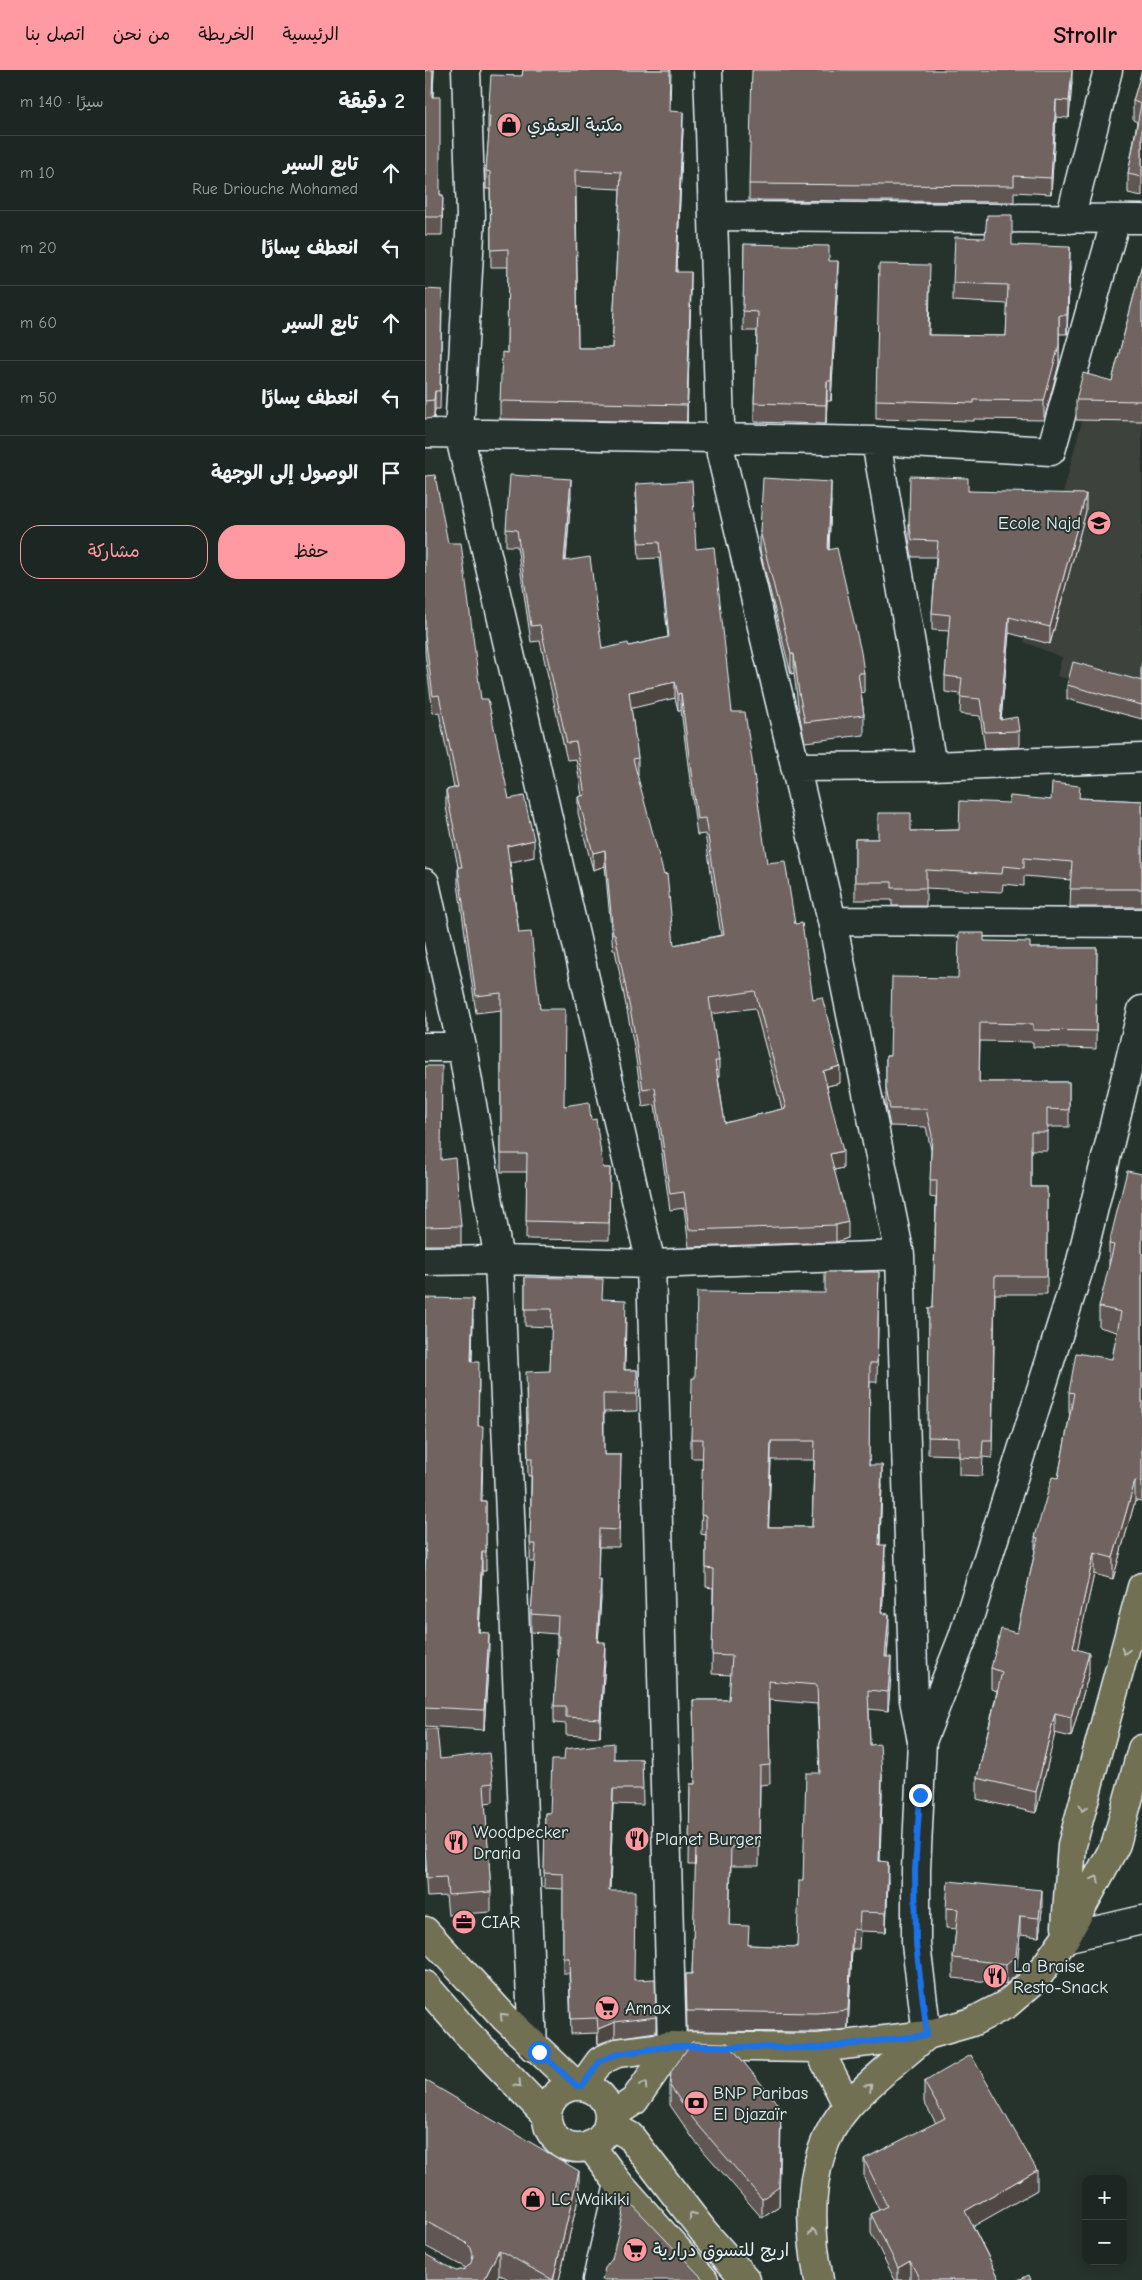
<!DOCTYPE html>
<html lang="ar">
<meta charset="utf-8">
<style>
body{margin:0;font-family:"Comic Neue","Playpen Sans Arabic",sans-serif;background:#29322f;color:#f1f3f6;direction:rtl}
.controls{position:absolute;right:15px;bottom:15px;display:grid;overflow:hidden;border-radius:10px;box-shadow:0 2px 12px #0003}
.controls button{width:45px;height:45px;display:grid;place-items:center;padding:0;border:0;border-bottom:1px solid #3a4340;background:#1c2622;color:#f1f3f6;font:25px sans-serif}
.stop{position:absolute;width:15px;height:15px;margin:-11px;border:4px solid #1a73e8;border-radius:50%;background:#fff}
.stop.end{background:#1a73e8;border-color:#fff;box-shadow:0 1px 5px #0008}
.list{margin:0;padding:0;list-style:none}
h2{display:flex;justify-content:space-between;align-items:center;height:65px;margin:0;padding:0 20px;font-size:21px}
h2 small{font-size:16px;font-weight:400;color:#a0a5a5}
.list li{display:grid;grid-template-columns:32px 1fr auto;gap:15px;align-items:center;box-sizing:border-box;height:75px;padding:0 20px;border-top:1px solid #3a4340}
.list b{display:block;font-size:19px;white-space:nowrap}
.list p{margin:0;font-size:16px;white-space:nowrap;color:#a0a5a5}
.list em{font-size:16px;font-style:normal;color:#a0a5a5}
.actions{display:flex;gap:10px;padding:15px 20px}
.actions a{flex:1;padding:11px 0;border:1px solid #ff9aa2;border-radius:20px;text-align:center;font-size:18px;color:#ff9aa2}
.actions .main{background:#ff9aa2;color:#111}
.icon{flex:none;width:28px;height:28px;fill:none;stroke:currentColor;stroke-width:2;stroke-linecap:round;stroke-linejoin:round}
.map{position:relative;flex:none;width:717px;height:2210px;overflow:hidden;direction:ltr}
header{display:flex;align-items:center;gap:30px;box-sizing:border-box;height:70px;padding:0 25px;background:#ff9aa2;color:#111}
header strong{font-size:24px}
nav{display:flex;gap:28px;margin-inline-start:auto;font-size:18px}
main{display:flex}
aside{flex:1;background:#1c2622}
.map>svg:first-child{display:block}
.built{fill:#3c423c}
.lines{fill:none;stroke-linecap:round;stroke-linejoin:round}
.minor-casing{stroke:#e8f1f8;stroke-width:31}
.major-casing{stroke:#e8f1f8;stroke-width:31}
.minor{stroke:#26332d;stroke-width:28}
.major{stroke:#716f52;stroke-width:28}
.wall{fill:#615652;stroke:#e8f1f8;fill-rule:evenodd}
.shaded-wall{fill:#4f4642;stroke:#e8f1f8}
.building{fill:#71645f;stroke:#e8f1f8;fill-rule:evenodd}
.oneway{stroke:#b8bdb6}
.route{stroke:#1a73e8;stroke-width:6}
.labels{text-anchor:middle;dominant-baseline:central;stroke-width:4;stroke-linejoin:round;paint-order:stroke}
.poi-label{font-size:18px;fill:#e8f1f8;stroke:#26332d;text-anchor:start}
</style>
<header>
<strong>Strollr</strong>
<nav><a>الرئيسية</a><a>الخريطة</a><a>من نحن</a><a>اتصل بنا</a></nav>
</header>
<main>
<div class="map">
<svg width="717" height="2210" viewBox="0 0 717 2210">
<rect width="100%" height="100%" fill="#26332d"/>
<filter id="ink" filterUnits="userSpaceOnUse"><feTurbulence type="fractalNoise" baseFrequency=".02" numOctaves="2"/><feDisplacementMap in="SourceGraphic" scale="10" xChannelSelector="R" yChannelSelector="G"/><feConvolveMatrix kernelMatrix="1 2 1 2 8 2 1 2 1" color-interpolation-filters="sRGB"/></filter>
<g filter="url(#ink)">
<!-- built -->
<path class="built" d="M665,320L717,334V627L632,606L637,587L599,572Z"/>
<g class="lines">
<defs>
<path id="minor" d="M41,0L46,146L34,363L226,1194L247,1976
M283,0L296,384L407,851L475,1185L489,1630L497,1671L491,1800V1874L502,1965
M289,146L717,149
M645,149L683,0
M0,363L451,371L626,381L691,149
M451,371L507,696
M370,697L507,696L717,688
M0,813L37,977L74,1190L108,1977
M407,851L717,853
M0,977H37
M0,1191L74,1190L226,1194L475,1185
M497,1671L538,1567L654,1199L717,940
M640,1868L717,1850
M172,2210L194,2114"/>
<path id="major" d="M641,1856L647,1775L717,1517
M0,1861L80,1948L152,2016
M0,1915L41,1962L122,2046
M393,1978L423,2036
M157,2016L175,1991L192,1983L247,1976L393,1978L502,1965L547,1952L582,1934L611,1909L640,1868L691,1774L717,1679
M122 2047a31 31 0 1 1 62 0a31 31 0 1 1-62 0Z
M184,2047L209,2031L247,1976
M183,2054L205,2066L279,2162L321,2210
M165,2075L194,2114L279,2210
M394,2210C383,2153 381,2083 423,2036C446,2010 476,1988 502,1965"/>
</defs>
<!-- minor casing -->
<use href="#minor" class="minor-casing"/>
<!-- major casing -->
<use href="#major" class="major-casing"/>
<!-- minor -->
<use href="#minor" class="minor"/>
<!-- major -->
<use href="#major" class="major"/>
</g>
<!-- wall -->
<path class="wall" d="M0,0H9L8,27L15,125H18L17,165H0Z
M98,0H246L245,41L258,59L252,202L266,219L262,352L75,349V331L82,283L83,197H66L65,119H61V101L64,63H63V46L97,6ZM151,117L195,119L187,278H153Z
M717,0V126L703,123V104L712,52L708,50V31Z
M647,12L644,48L631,47L626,124L589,122V132L324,130V114Z
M319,174L404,191L413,211L406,331H402L401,354L329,352V333L332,261H318Z
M587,175L645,196L642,264H634V294L619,350L549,349V351L451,349V330L505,214L504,265L581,266L583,234L528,231V213Z
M717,194V351L651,350V330L687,311Z
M0,219L17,238L15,339H10L9,348L0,349Z
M0,406L23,473L56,629L84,729L109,787L85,792L94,863L115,939L139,1036L166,1050L178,1098H185L184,1170L101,1169L102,1102H76V940L51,943L33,814V797L21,737V720L29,718L14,642L8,643L0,583Z
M211,414L271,479L307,642L342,793L370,854L388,929L415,1013L402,1016L418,1098L409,1100L423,1168L411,1172L264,1177L259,1138L245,1140L230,1035L218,1037L209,976L190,880H188L180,796L168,800L153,743V727L157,726L151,689L142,690L115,571L106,572L92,476H81V459L146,426L141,491L177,579L204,576L243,567L234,488L214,489L211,430ZM250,628L253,640H256L272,765L280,764L296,865L249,875L212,705H213V688L206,638ZM330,938L357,1039L300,1053L293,1007H294V991L286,944Z
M543,421L661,441L625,574L584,563L576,649L594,661V677L560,678L555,646L535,644L536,624L520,622V606L524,561L507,560V543L511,487H487L484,468V452Z
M406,431L404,480L439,603V622L436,623L439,645V665L380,672L374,643L369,603L366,604L335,481V461Z
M717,592V649L642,629V615L716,611V597Z
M655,728L717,731V837H645L646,810L599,806V816L578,814L577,822L501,818V836H467V830H430V769H453L486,761L534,760L584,733Z
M559,871L605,878H672L671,979L608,977V972L555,971L554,1012H644V1057H622V1080H606V1117H622V1224H570L567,1388L558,1387L557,1406L534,1405V1385L503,1384L504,1238H508L511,1128L505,1127L506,1080L501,1057L465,1056L461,1036V986H465L533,908Z
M0,936L1,944V960H0Z
M0,996L16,1090L36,1156V1175H0Z
M717,1104V1432L710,1431L688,1509L669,1504L652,1579L664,1603L646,1667L630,1663L611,1743L552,1729V1708L572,1621L566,1619V1598L592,1563L610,1481V1467L633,1408L645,1343H644V1322L687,1289L692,1262L674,1257V1237L685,1195H684V1174Z
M454,1202L452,1312H445L444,1395L457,1414L455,1475L460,1495L457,1543L464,1563L462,1587L466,1606L463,1641L444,1639L445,1675L457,1723L455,1791L463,1811L461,1862L435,1861L434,1879H427L423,1959L392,1962L262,1961L261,1904H267L271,1795H264L265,1714H270L268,1630H304L306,1605L287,1604L288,1518L281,1517V1465L276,1464L278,1388H266V1369L270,1308L400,1223ZM346,1390H389L387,1457H343ZM344,1630L392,1634L395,1703L378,1810L372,1877L324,1875L304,1856L306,1796H334L335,1715L345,1714Z
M100,1207L178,1229L201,1247L200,1300H212V1341L179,1342V1385H196L194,1477H174L173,1510L176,1528L173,1572L180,1590L175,1667L141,1665V1654L129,1653V1636L133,1584H132V1564L106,1562V1544L110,1492H105L106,1406H103L101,1319L125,1301L127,1257L100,1256Z
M0,1228L48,1249L47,1292L54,1311L53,1356L58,1375L57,1431H61V1501H57L54,1563L64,1582L59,1660L0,1656Z
M0,1659L15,1689L68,1713V1732L60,1733L66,1822V1842L23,1845L21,1826L2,1827L0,1796Z
M189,1689H217L218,1735L188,1734L185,1821L209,1910L231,1947V1962L190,1968L173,1974L172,1963L146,1964L144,1903H138V1819L119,1818L120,1743H125Z
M521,1838L617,1840L614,1867L595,1865L591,1905L581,1914L528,1908V1888L531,1859L521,1858Z
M0,2010L154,2125L134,2210H85L74,2204L71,2210H0L40,2199L41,2198L0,2176Z
M499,2012L612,2120L548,2156L575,2210H470L446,2163V2144L454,2140L439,2108V2089L511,2053L499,2032Z
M245,2016L356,2057L354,2137L337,2148L269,2070L245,2035Z"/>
<!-- shaded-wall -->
<path class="shaded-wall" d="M8,0H9L7,45V27Z
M647,0V12L644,48V31Z
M631,30V47L626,124V108Z
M258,42V59L251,219V202Z
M645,177V196L642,264V245Z
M413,191V211L406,331V311Z
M266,202V219L262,352V335Z
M634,245V294L619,350V331Z
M402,311V331L401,354V335Z
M10,321V339L9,348V330Z
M146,409V426L139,508V491Z
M406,412V431L403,500V480Z
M661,424V441L625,574V557Z
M584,547V563L575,661V650Z
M366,584H369V603L366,604Z
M250,612V628L204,639V622Z
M256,623V640H253V624Z
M109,770V787L82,793V776Z
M180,780V796L168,800V783Z
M415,996V1013L398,1017V1001Z
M418,1081V1098L405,1101V1084Z
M423,1152V1168L411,1172V1155Z
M48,1229V1249L46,1311V1292Z
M346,1371V1390L343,1476V1457Z
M457,1395V1414L454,1494V1475Z
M710,1411V1431L688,1509V1488Z
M460,1475V1495L456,1562V1543Z
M57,1482V1501L53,1582V1562Z
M669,1483V1504L648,1599V1578Z
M176,1510V1528L172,1589V1572Z
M464,1544V1563L460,1606V1587Z
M64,1563V1582L59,1660V1640Z
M180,1572V1590L175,1667V1649Z
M664,1583V1603L646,1667V1647Z
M466,1587V1606L463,1641V1622Z
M630,1643V1663L611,1743V1722Z
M457,1704V1723L454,1810V1791Z
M188,1719V1734L184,1836V1821Z
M463,1792V1811L461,1862V1843Z
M617,1820V1840L614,1867V1848Z
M595,1846V1865L591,1905L581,1914V1894Z
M427,1859V1879L423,1959V1940Z
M190,1952V1968L173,1974V1959Z
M356,2038L354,2137L337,2148V2129Z
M612,2100V2120L540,2161V2141Z
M154,2101V2125L134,2210H128Z
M0,2151H1V2175L0,2176Z
M74,2180V2204L71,2210H59Z
M485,2191V2210H473V2198Z"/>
<!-- building -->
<path class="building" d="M0,0H8L7,27H15V125H18L17,147H0Z
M98,0H245L244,41L258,42L251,202H266L262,335L75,331L77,282L82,283L83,179L66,180L65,102L61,101L65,46H63L66,5L97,6ZM150,100L196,102L187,278H153Z
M327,0H647L644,31L631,30L626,108L589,106V116L324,114Z
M717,0V107L703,104L716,34L708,31Z
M562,145H587V175L645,177L642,245H634V275L619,331L549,330V333L451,330L454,194L505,195L503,265L581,266L583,215L528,213L530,167L560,168Z
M319,174L404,176V191H413L406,311H402L401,335L329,333L333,242L318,241Z
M717,194V331L651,330L658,303L687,311Z
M0,219L17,220L15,321H10L9,330L0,331Z
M10,405L23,473H36L56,629H63L84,729L99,726L109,770L82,776L94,863L106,862L115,939H140L139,1036L164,1032L166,1050L171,1049L178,1098H185L184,1153L101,1151L102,1084H76V923L51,926L33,797H37L21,720L33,717L14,625L8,626L0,566V406Z
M85,405L146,409L139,491L165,487L177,579L203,573L204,576L244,567L234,472L214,473L211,414L267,411L271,479L289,477L307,642H320L342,793L360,791L370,854L377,853L388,929L397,927L415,996L398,1001L418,1081L405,1084L423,1152L411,1155L264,1160L259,1122L245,1124L230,1018L218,1020L209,959L190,864H188L180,780L168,783L153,727L160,725L151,672L142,673L115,555L106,556L92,460L81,459ZM250,612L253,624L256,623L272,749L280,748L299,865L249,875L242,804L239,805L208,689L213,688L204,622ZM330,921L361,1038L300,1053L290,991H294L284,928Z
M485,406L543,408V421L661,424L625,557L584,547L575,650L592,647L594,661L560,662L555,629L535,627L537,608L520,606L525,545L507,543L513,471L487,470L484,452Z
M338,408L406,412L403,480L412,478L436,582L439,603H433L439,645L380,652L374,623L369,584H366L335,461Z
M648,592L717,611V635L642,615Z
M627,713L655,716L654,728L717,731V819H645L647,792L599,788V798L578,796L577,804L501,800V818H467V812H430V769H453V743H486V761L534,760L535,731L584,733L585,726L626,730Z
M534,863H559V871L605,872V878H672L671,961L608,960V954L555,953L554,1012H644V1040L622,1039V1062H606V1117H622V1206H570L567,1370H558L557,1388L534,1387V1368L503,1367L504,1238H508L512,1110H505L507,1065L501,1039H465L461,1018V986H465L467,907L533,908Z
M0,996H17L16,1090L30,1088L36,1156L0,1157Z
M702,1101L717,1104V1412L710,1411L688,1488L669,1483L648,1578L664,1583L646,1647L630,1643L611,1722L552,1708L577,1602L566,1598L576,1559L592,1563L613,1468L610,1467L627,1407L633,1408L649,1323L644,1322L651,1283L687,1289L696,1242L674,1237L689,1175L684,1174Z
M400,1202H454L452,1293H445L444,1395H457L454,1475H460L456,1543L464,1544L460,1587H466L463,1622L443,1620L445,1675L455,1674L457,1704L454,1791L463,1792L461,1843L435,1842L434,1860L427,1859L423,1940L392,1943L262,1941L261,1904H267L271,1776H264L265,1714H270L268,1630H304L307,1586L287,1585L289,1499L281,1498V1446L276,1445L278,1369H266L267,1308H270L272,1222L400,1223ZM346,1371H390L387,1457H343ZM343,1611L392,1615L395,1703H381L378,1810H374L372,1877L323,1875L324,1856L304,1855L306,1777H334L335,1696L345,1695Z
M100,1207L178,1209L177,1229L201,1230L199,1300H212V1324H178L179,1385H196L194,1460L174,1459L173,1510H176L172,1572H180L175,1649L141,1647V1636H129L134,1566H132L133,1546L106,1544L111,1474H105L107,1388H103L101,1302L125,1301L127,1239H100Z
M0,1228L48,1229L46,1292H54L53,1356H58L56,1431H61V1482H57L53,1562L64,1563L59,1640L0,1637V1503L1,1481H0Z
M0,1659H12L15,1689L64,1683L68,1713L59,1714L66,1822L23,1825L21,1807L2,1808L0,1777Z
M189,1673V1689H217L218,1719H188L184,1821H210L209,1910L230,1909L231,1947L190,1952L173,1959L172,1948L146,1949L144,1888H138V1804L119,1803L120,1743H125L127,1690H139L140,1679Z
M523,1811L617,1820L614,1848L595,1846L591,1886L581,1894L528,1888L533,1839L521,1838Z
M267,1972L303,1973L356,2038L354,2117L337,2129L269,2050L245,2016L246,2002Z
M546,1985L612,2100L540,2141L575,2210H495L485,2191L473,2198L446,2144L462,2136L439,2089L520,2048L499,2012Z
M0,2010L154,2101L128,2210L74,2180L59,2210H0V2184L31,2201L40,2199L46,2193L48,2185L46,2178L40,2172L0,2151Z
M201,2128L279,2210H177L180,2198L187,2189Z
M604,2205L606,2210H593Z"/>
<!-- one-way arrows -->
<defs><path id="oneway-chevron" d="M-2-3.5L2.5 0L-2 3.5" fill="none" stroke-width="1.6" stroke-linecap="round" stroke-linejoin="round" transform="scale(1.25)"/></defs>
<g class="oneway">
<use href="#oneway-chevron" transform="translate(700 1581) rotate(105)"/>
<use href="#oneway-chevron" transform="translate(658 1738) rotate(105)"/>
<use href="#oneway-chevron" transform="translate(671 1809) rotate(-62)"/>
<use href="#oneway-chevron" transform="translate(78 1946) rotate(-134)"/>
<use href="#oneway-chevron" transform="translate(93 2014) rotate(47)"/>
<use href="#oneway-chevron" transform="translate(219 2015) rotate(-57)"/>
<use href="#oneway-chevron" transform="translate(444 2017) rotate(-43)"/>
<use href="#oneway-chevron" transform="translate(267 2146) rotate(-128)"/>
<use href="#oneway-chevron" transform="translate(388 2162) rotate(-94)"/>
</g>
</g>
<g class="lines" filter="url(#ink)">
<!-- route -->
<path class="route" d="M114,1982L152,2016H157L175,1991L192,1984L247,1976L393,1978L502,1965L491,1874L490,1800L495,1725"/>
</g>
<!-- icons -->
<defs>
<symbol id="shop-disc" viewBox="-11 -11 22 22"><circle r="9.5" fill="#ff9aa2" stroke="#26332d"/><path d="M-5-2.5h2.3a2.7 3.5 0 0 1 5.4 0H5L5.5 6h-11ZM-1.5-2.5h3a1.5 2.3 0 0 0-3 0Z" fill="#111"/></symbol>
<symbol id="school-disc" viewBox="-11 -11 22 22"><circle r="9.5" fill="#ff9aa2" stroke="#26332d"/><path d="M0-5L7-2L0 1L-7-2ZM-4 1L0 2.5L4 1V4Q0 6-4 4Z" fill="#111"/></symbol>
<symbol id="restaurant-disc" viewBox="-11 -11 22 22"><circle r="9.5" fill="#ff9aa2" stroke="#26332d"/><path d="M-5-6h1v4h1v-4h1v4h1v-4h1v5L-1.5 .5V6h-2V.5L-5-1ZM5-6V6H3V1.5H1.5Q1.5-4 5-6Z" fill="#111"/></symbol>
<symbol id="office-disc" viewBox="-11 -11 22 22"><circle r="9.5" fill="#ff9aa2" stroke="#26332d"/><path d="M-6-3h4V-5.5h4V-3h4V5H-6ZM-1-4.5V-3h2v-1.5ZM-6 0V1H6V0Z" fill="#111"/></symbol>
<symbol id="supermarket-disc" viewBox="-11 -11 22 22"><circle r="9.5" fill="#ff9aa2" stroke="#26332d"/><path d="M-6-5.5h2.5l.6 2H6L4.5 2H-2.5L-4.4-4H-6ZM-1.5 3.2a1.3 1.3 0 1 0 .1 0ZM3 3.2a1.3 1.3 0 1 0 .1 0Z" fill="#111"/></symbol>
<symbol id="bank-disc" viewBox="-11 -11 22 22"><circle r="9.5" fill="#ff9aa2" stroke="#26332d"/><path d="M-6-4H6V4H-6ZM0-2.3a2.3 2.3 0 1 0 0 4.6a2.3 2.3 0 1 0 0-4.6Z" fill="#111"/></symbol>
</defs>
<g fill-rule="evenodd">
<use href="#shop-disc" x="70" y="41" width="28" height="28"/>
<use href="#school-disc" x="660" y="439" width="28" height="28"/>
<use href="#restaurant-disc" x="198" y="1755" width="28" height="28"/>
<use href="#restaurant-disc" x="17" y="1758" width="28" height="28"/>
<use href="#office-disc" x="25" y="1838" width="28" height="28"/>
<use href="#restaurant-disc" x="556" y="1892" width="28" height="28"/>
<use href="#supermarket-disc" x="168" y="1924" width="28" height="28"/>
<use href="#bank-disc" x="257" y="2019" width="28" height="28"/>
<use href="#shop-disc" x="94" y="2115" width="28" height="28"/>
<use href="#supermarket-disc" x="196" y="2166" width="28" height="28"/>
</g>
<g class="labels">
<!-- poi labels -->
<g class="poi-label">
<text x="102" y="55">مكتبة العبقري</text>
<text x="656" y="453" text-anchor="end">Ecole Najd</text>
<text x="48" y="1762">Woodpecker<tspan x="48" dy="21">Draria</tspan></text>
<text x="230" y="1769">Planet Burger</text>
<text x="56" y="1852">CIAR</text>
<text x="588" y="1896">La Braise<tspan x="588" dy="21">Resto-Snack</tspan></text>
<text x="200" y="1938">Arnax</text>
<text x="288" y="2023">BNP Paribas<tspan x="288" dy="21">El Djazaïr</tspan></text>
<text x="126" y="2129">LC Waikiki</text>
<text x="228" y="2180">اريج للتسوق درارية</text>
</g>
</g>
</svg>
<div class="controls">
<button>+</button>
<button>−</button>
</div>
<div class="stop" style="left:114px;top:1982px"></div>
<div class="stop end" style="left:495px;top:1725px"></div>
</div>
<aside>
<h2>2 دقيقة<small>سيرًا · 140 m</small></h2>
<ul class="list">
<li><svg class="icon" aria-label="ahead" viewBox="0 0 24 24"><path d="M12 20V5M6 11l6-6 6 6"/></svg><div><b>تابع السير</b><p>Rue Driouche Mohamed</p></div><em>10 m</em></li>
<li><svg class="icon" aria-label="left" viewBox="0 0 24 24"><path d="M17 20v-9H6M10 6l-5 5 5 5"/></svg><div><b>انعطف يسارًا</b></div><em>20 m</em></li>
<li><svg class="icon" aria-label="ahead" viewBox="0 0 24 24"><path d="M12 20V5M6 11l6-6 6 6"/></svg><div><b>تابع السير</b></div><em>60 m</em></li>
<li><svg class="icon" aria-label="left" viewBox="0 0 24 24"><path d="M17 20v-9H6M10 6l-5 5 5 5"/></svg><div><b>انعطف يسارًا</b></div><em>50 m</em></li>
<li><svg class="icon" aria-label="arrive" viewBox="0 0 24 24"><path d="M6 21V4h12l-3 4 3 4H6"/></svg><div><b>الوصول إلى الوجهة</b></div></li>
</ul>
<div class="actions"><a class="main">حفظ</a><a>مشاركة</a></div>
</aside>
</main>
